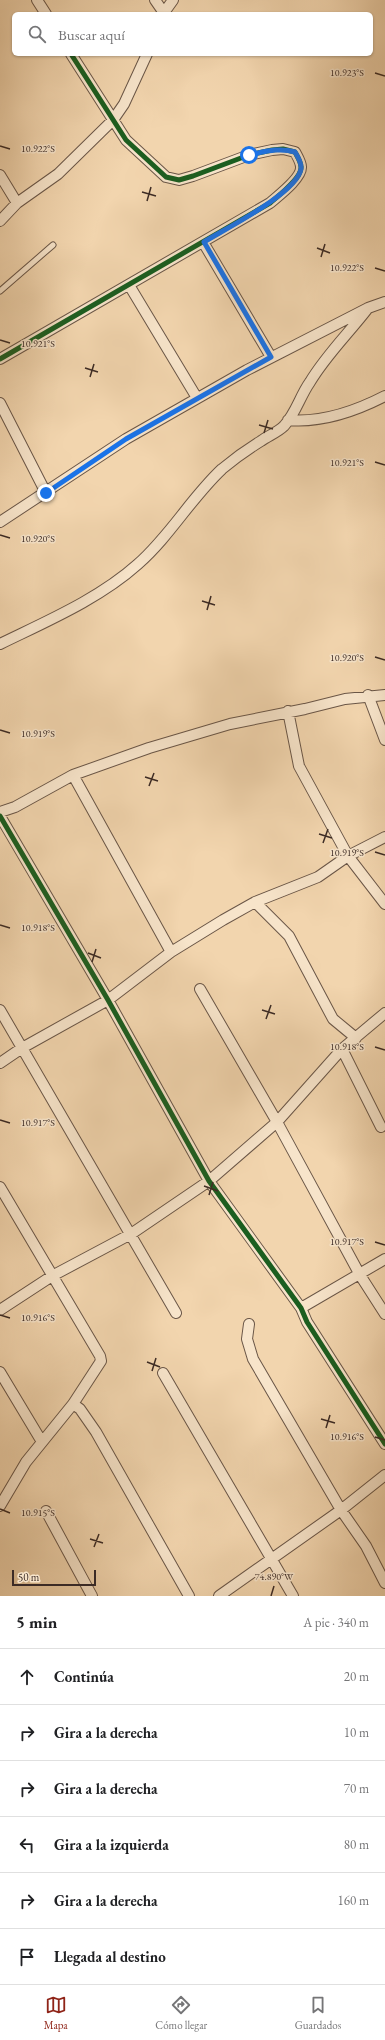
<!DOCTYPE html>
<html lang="es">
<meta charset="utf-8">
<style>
body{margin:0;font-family:"EB Garamond",serif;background:#f6f6f6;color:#202124}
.scale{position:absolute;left:12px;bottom:10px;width:84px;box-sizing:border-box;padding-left:4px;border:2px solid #3c2b25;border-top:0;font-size:11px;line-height:14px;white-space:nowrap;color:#3c2b25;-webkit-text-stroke:3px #f7e4ca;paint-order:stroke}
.stop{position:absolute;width:12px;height:12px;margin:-9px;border:3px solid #1a73e8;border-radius:50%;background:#fff}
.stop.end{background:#1a73e8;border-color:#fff;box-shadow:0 1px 4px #0008}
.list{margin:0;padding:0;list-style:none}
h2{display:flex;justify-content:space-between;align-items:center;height:52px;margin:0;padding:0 16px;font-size:17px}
h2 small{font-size:13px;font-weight:400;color:#757577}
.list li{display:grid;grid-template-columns:26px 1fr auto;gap:12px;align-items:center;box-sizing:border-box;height:56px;padding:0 16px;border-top:1px solid #e0e0e0}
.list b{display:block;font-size:15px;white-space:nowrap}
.list em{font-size:13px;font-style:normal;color:#757577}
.icon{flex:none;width:22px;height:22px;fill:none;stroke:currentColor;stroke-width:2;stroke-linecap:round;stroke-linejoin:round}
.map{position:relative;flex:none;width:385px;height:1596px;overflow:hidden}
.search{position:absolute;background:#fff;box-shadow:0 1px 3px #0004;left:12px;right:12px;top:12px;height:44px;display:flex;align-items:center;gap:10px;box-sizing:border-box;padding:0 14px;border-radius:6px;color:#757577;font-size:15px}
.sheet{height:388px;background:#fff}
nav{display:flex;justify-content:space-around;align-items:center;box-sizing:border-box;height:56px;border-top:1px solid #e0e0e0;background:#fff;font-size:11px;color:#757577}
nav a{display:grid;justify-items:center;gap:2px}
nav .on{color:#8f2418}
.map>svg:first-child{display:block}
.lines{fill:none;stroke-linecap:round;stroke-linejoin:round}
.lane-casing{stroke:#6a5647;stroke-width:7}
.street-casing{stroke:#6a5647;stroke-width:12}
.lane{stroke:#f7e4ca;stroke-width:5}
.street{stroke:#f7e4ca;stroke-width:10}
.cycleway-casing{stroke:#f7e4ca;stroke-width:8}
.cycleway{stroke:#1b5e20;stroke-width:5}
.route{stroke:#1a73e8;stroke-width:5}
.ticks{fill:none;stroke:#3c2b25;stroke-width:1.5}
.ticks-label{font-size:10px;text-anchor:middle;fill:#3c2b25;stroke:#f7e4ca;stroke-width:3;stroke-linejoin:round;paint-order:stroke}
</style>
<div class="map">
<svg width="385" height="1596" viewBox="0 0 385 1596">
<rect width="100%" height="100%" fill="#f2d5ae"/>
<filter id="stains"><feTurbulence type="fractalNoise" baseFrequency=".005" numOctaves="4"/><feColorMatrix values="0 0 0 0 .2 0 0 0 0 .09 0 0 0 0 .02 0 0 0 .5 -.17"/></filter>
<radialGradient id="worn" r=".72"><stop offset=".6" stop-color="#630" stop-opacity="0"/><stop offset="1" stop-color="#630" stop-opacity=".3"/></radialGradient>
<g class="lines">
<defs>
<path id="lane" d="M0,291L53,245"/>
<path id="street" d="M37,0L46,14
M155,0L164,13
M163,14L173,0
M0,175L17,203
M0,221L17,203L58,174L113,120L124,104L147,54
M203,242L271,357
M129,285L197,398
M0,359L270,203C278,196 302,178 301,167C301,162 297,156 295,152L283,149L272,150L249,155L193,176L179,180L166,177L126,140L71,54
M0,403L46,493
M288,420C321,423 356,411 385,396
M0,522L126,439L247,370L368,308L385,302
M0,644C47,621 99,599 138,564C170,536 191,498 222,469C234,459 248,449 261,441C268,436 278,432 284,426C296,413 300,396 310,382C326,355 349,333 368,308
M368,695L385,740
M288,711L299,766L348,856L385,904
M73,775L171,952
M0,812L15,807L73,775L149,748L230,724L305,709L345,699L385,695
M0,816L108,1000L209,1181L301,1308L307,1322L385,1444
M255,902L289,936L333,1019L356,1038
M200,989L277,1122L360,1275L385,1314
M0,1010L176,1313
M342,1049L381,1127
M0,1063L22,1048L108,1000L171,952L223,920L255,902L318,877L348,856L385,837
M0,1187L100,1356L101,1361L73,1404L26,1462L0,1506
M301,1308L385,1259
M0,1310L52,1276L131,1234L209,1181L277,1122L342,1049L385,1013
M249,1324L247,1339L253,1359L341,1510L366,1546L385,1583
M0,1372L42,1442
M163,1373L293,1596
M73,1404L80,1409L96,1432L189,1596
M46,1511L92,1596
M219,1596L341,1510L385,1475"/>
</defs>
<!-- lane casing -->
<use href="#lane" class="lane-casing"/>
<!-- street casing -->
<use href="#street" class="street-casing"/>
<!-- lane -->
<use href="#lane" class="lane"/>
<!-- street -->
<use href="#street" class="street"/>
<defs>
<path id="cycleway" d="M0,359L270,203C278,196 302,178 301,167C301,162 297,156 295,152L283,149L272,150L249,155L193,176L179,180L166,177L126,140L71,54
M0,816L108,1000L209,1181L301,1308L307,1322L385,1444"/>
</defs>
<!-- cycleway casing -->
<use href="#cycleway" class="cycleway-casing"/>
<!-- cycleway -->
<use href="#cycleway" class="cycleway"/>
</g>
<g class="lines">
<!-- route -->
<path class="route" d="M46,493L126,439L271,357L204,242C225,229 297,193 301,169C302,163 298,157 295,152C279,147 264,152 249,155"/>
</g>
<!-- ticks -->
<path class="ticks" d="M375,73L385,76M0,146L10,149M142,192L156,196M147,201L151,187M317,248L330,253M321,257L325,244M375,268L385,271M0,340L10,343M85,368L98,372M90,377L94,364M259,425L273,429M264,433L268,420M375,462L385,465M0,535L10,538M202,601L215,605M207,610L211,596M375,657L385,660M0,730L10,733M145,777L158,781M149,786L154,773M319,834L332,838M323,843L328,829M375,852L385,855M0,925L10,928M88,953L101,958M92,962L96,949M262,1010L275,1014M266,1019L271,1005M375,1047L385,1050M0,1120L10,1123M204,1186L218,1191M209,1195L213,1182M375,1242L385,1245M0,1315L10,1318M147,1362L160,1367M152,1371L156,1358M321,1419L335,1423M326,1428L330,1415M375,1437L385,1440M0,1509L10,1513M90,1539L103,1543M94,1547L99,1534M271,1596L274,1586"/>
<g class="ticks-label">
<text x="347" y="76">10.923°S</text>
<text x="38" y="152">10.922°S</text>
<text x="347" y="271">10.922°S</text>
<text x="38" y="347">10.921°S</text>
<text x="347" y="466">10.921°S</text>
<text x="38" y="542">10.920°S</text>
<text x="347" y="661">10.920°S</text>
<text x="38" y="737">10.919°S</text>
<text x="347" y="856">10.919°S</text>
<text x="38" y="931">10.918°S</text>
<text x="347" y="1050">10.918°S</text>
<text x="38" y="1126">10.917°S</text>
<text x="347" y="1245">10.917°S</text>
<text x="38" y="1321">10.916°S</text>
<text x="347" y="1440">10.916°S</text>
<text x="38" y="1516">10.915°S</text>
<text x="274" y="1580">74.890°W</text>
</g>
<rect width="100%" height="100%" filter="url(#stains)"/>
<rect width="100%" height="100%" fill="url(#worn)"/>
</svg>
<div class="scale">50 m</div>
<div class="stop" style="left:249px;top:155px"></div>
<div class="stop end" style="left:46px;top:493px"></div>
<div class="search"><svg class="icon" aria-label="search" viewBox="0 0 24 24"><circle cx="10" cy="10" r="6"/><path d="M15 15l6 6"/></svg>Buscar aquí</div>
</div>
<section class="sheet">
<h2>5 min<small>A pie · 340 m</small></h2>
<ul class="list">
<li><svg class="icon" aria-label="ahead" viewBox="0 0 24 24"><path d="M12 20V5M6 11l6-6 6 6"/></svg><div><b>Continúa</b></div><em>20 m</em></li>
<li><svg class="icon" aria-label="right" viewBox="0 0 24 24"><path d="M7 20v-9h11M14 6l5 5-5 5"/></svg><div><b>Gira a la derecha</b></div><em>10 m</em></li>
<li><svg class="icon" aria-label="right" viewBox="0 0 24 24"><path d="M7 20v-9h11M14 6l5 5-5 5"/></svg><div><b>Gira a la derecha</b></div><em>70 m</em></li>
<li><svg class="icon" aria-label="left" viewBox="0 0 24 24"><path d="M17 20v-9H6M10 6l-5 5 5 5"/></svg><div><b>Gira a la izquierda</b></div><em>80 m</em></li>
<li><svg class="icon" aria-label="right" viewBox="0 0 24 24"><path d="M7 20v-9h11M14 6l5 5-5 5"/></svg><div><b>Gira a la derecha</b></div><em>160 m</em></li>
<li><svg class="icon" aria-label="arrive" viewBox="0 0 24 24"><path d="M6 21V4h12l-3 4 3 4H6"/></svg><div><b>Llegada al destino</b></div></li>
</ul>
</section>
<nav>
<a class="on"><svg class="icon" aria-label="map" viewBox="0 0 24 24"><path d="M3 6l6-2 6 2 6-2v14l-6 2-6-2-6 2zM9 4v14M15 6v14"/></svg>Mapa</a>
<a><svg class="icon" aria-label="directions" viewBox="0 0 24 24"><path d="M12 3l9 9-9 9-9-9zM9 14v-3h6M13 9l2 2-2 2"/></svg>Cómo llegar</a>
<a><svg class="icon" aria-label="saved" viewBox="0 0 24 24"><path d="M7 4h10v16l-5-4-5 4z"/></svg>Guardados</a>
</nav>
